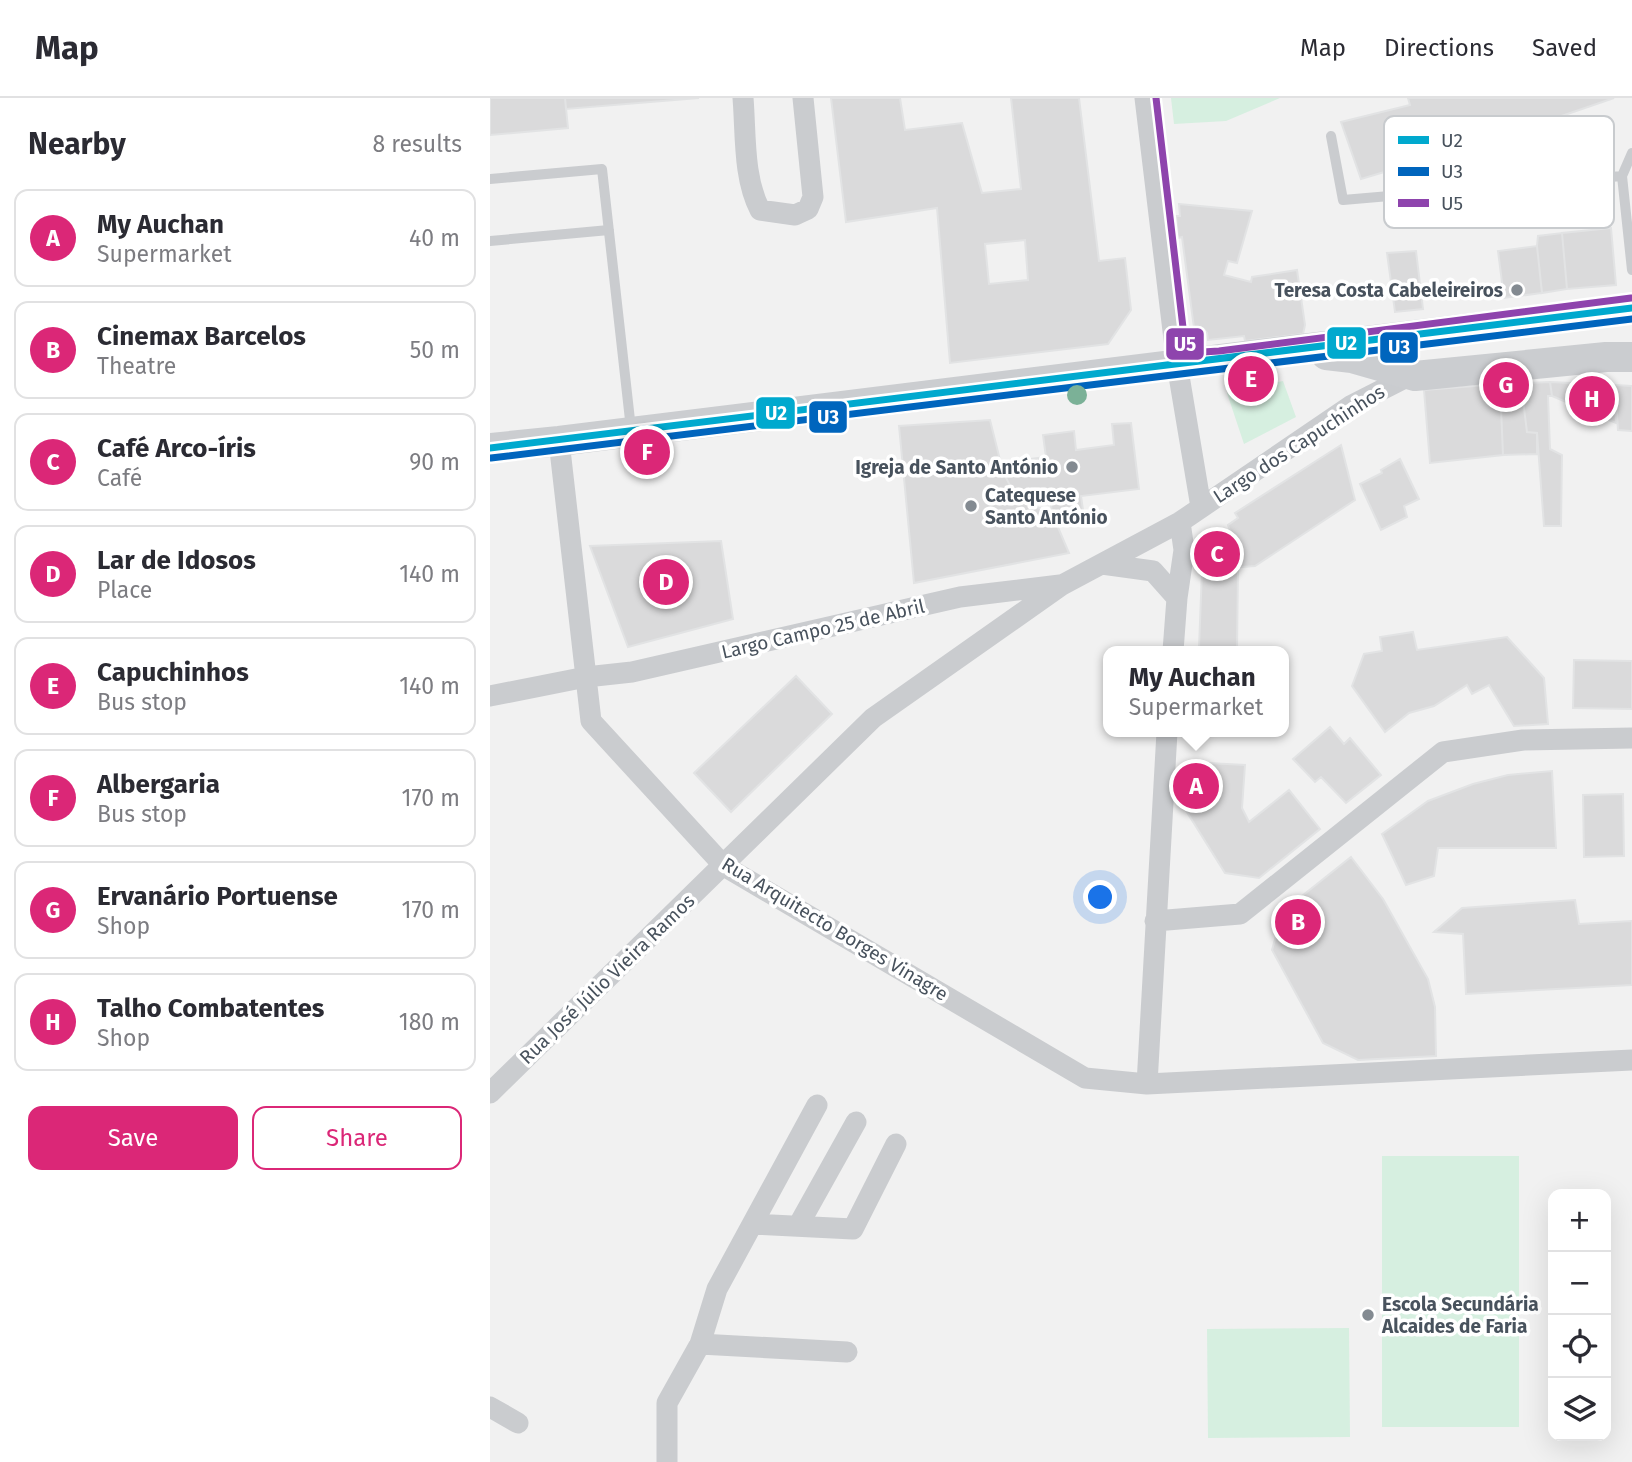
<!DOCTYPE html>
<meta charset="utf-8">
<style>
body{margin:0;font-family:"Fira Sans",sans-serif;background:#f2f2f3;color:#2b2b33}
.controls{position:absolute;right:21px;bottom:21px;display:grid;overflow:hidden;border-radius:14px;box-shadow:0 7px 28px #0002}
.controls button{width:63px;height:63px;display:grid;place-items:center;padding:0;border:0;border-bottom:2px solid #e1e1e2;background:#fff;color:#2b2b33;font:35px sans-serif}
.you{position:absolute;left:611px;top:800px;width:24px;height:24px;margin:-18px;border:5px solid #fff;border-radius:50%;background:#1a73e8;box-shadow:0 0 0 10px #1a73e833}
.badge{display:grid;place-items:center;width:46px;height:46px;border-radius:50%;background:#db2777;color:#fff;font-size:23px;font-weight:700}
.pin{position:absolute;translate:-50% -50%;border:4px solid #fff;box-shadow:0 2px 7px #0006}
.popup{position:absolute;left:613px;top:548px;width:186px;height:91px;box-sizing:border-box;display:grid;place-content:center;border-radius:14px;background:#fff;filter:drop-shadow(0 2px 5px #0005);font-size:23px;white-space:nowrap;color:#7c7c81}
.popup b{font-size:26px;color:#2b2b33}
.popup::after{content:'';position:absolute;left:50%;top:100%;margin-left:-14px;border:14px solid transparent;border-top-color:#fff}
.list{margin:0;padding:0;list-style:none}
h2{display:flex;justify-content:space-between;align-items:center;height:91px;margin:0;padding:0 28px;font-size:30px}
h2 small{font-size:23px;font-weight:400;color:#7c7c81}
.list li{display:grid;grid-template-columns:46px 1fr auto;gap:21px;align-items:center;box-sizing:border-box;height:98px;margin:0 14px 14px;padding:0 14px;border:2px solid #e1e1e2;border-radius:14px}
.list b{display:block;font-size:26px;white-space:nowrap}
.list p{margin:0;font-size:23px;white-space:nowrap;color:#7c7c81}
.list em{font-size:23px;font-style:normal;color:#7c7c81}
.actions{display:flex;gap:14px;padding:21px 28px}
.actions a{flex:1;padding:16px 0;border:2px solid #db2777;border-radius:14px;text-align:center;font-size:24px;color:#db2777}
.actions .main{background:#db2777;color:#fff}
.icon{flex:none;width:38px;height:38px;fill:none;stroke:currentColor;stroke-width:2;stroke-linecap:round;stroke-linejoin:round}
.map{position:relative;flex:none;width:1142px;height:1364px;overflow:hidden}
header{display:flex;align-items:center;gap:42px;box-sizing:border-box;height:98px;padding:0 35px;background:#fff;border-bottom:2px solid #e1e1e2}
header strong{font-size:33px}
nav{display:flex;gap:38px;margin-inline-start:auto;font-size:24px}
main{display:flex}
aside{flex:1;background:#fff}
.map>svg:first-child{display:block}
.green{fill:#d6efe0}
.building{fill:#dadadb;stroke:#e2e3e4;stroke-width:2;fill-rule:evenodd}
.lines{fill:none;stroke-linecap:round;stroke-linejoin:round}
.lane{stroke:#cacccf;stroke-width:10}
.street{stroke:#cacccf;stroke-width:21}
.secondary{stroke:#cbcdd0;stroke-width:30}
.bus-1-casing{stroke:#fff;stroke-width:12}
.bus-2-casing{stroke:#fff;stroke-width:12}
.bus-3-casing{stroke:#fff;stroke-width:12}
.bus-1{stroke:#00a9ce;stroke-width:7}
.bus-2{stroke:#0065bd;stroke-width:7}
.bus-3{stroke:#8e44ad;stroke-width:7}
.tree{fill:#7bb197}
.poi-dot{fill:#838a91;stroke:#fff;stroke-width:2.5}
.labels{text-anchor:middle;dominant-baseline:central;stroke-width:7;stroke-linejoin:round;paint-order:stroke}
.poi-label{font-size:19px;font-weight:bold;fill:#48525d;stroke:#fff;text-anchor:end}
.street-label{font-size:19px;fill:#48525d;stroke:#fff}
.key{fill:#fff;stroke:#c8cbce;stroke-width:2}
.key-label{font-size:19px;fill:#48525d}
.line-badge{stroke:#fff;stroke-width:2.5}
.badge-label{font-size:19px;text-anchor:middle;font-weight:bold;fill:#fff}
</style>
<header>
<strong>Map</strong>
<nav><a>Map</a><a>Directions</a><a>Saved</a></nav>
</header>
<main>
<aside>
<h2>Nearby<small>8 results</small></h2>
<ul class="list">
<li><span class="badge">A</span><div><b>My Auchan</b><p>Supermarket</p></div><em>40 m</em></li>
<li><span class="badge">B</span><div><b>Cinemax Barcelos</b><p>Theatre</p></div><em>50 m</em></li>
<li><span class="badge">C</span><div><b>Café Arco-íris</b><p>Café</p></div><em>90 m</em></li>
<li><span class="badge">D</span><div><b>Lar de Idosos</b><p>Place</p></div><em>140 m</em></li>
<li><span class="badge">E</span><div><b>Capuchinhos</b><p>Bus stop</p></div><em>140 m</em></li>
<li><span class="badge">F</span><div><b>Albergaria</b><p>Bus stop</p></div><em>170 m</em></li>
<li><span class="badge">G</span><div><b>Ervanário Portuense</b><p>Shop</p></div><em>170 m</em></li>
<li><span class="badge">H</span><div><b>Talho Combatentes</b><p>Shop</p></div><em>180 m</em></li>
</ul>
<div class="actions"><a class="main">Save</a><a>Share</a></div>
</aside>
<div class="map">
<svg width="1142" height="1364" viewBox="0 0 1142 1364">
<rect width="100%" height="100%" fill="#f1f1f1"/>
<!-- green -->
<path class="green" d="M681,0H790L736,23L684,26Z
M793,283L806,319L754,346L737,295Z
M892,1058H1029V1329H892Z
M859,1230L860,1339L718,1340L717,1231Z"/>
<!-- building -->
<path class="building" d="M0,0H75L78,30L0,37Z
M75,0H209L76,11Z
M341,0H410L415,32L472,25L492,95L531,91L521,0H589L609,163L635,160L641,212L618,246L460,265L447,110L356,124ZM535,142L538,182L499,186L495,146Z
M918,0H1124L1025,34L1023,22L959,42L961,54L871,81L851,24L920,7Z
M689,106L762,113L747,165L738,163L734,177L761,184L762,179L807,172L815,227L813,236L755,243L754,238L718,242L717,235L713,230H704L692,139L688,140L686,118H690Z
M1121,130L1126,187L1077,191L1072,135Z
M1072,135L1077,191L1052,195L1047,148L1048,138Z
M1047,148L1052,195L1014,200L1008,153Z
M926,153L933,211L905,214L897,155Z
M1060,284L1125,287L1126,325L1062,298Z
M1060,284L1062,298H1058L1060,351L1072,357L1071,428H1054L1047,335L1037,334L1033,302L1036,285Z
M1036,285L1033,302L1037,334L1047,335V356L1013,357L1010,286Z
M1010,286L1013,357L940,365L934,292Z
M1125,287L1142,288V333L1128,332Z
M500,322L513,374L527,401L562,415L579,455L424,485L409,328Z
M641,325L649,391L591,398L593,412L562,415L560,398L527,401L513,374L523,363L556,359L553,337L584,333L586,352L624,347L622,326Z
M851,347L865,402L765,468L712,472L713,464L722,456L721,453L731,445L730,440L740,433L738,427L748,420L745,415Z
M910,361L929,401L914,408L917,419L891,432L870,386L892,375L891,372Z
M231,443L243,521L138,549L100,448Z
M748,470L747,552L709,550L712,472Z
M923,534L927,552L1017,539L1054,580L1058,626L1024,628L999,587L982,596L977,587L944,608L919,615L895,634L862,588L874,556L892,553L890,539Z
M709,550L740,552V553H708Z
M1084,562L1142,563V611L1083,610Z
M306,578L342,616L241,714L204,675Z
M840,629L854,646L860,640L891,677L856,705L831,679L825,684L803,661Z
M700,664L755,667L752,710L759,724L799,692L830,731L769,780L735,775L695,711Z
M1062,673L1066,750H948L944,778L916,787L892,736L938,703L983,686L1018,677Z
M1133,696L1134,758L1094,759L1093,697Z
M861,759L893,801L938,881L945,909L946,958L868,962L833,945L782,852L793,813Z
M1085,802L1089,826L1142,823V887L976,896L973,836L944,834L972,810Z"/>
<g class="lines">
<!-- lane -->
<path class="lane" d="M841,38L853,102L1132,78
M1142,55L1132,78L1142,172
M0,81L112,71L141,331
M0,143L119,132"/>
<!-- street -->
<path class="street" d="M253,0C256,36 253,79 270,112L305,117L318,111L323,99L313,0
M655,0L687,266L711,409
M69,343L101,623L234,768L595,980L657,986L1142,962
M612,466L663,473L687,500
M683,553L687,500L694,452L690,424
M0,598L96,579L142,574L470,499L570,487
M665,823L750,816L953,654L1033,642L1142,640
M657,986L677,634
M0,995L383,620L572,487L690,424L862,307L913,281L925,278
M263,1126L363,1131L406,1046
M308,1128L366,1024
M210,1246L357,1254
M0,1309L28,1325
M177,1364V1305L210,1246L227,1191L327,1007"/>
<!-- secondary -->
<path class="secondary" d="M836,257L862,260L925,278L1116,259H1142
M0,350L69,343L1142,210"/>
<defs>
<path id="bus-1" d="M0,350L1142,210"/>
<path id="bus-2" d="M1,360L1142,221"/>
<path id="bus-3" d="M666,0L696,255L729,253L1141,200"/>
</defs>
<!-- bus-1 casing -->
<use href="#bus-1" class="bus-1-casing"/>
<!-- bus-2 casing -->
<use href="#bus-2" class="bus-2-casing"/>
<!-- bus-3 casing -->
<use href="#bus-3" class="bus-3-casing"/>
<!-- bus-1 -->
<use href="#bus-1" class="bus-1"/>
<!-- bus-2 -->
<use href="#bus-2" class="bus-2"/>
<!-- bus-3 -->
<use href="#bus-3" class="bus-3"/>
</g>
<!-- trees -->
<circle class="tree" cx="587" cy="297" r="10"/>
<!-- markers -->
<g class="poi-dot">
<circle cx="1027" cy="192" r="7"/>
<circle cx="582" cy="369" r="7"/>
<circle cx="481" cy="408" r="7"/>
<circle cx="878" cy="1217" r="7"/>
</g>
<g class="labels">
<!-- poi labels -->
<g class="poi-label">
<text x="1013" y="192">Teresa Costa Cabeleireiros</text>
<text x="568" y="369">Igreja de Santo António</text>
<text x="495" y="397" text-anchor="start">Catequese<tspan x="495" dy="22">Santo António</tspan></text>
<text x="892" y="1206" text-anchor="start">Escola Secundária<tspan x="892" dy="22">Alcaides de Faria</tspan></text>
</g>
<!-- street labels -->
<g class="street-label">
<text transform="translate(809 346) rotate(-33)">Largo dos Capuchinhos</text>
<text transform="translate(333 531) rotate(-13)">Largo Campo 25 de Abril</text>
<text transform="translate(345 831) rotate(31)">Rua Arquitecto Borges Vinagre</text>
<text transform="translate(117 881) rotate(-44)">Rua José Júlio Vieira Ramos</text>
</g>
</g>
<!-- legend -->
<rect x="894" y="18" width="230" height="112" rx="10" class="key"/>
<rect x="908" y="38" width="31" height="8" fill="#00a9ce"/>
<rect x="908" y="69" width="31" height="9" fill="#0065bd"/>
<rect x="908" y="101" width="31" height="8" fill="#8e44ad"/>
<g class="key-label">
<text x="951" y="49">U2</text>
<text x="951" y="80">U3</text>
<text x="951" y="112">U5</text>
</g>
<g class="line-badge">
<rect x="836" y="228" width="41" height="34" rx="7" fill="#00a9ce"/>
<rect x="675" y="229" width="40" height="34" rx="7" fill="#8e44ad"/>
<rect x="889" y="233" width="40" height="33" rx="7" fill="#0065bd"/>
<rect x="265" y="298" width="41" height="34" rx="7" fill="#00a9ce"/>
<rect x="318" y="302" width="40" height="34" rx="7" fill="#0065bd"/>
</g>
<g class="badge-label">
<text x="856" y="252">U2</text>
<text x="695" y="253">U5</text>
<text x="909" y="256">U3</text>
<text x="286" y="322">U2</text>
<text x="338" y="326">U3</text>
</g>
</svg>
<div class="controls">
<button>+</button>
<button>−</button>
<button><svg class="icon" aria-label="locate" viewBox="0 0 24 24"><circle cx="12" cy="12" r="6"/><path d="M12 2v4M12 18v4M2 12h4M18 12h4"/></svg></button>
<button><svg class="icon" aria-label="layers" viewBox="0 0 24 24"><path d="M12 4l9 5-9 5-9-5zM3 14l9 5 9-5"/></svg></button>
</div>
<div class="you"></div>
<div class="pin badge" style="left:706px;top:688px">A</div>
<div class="popup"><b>My Auchan</b>Supermarket</div>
<div class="pin badge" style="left:808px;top:824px">B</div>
<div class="pin badge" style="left:727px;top:456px">C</div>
<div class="pin badge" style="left:176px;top:484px">D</div>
<div class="pin badge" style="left:761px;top:281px">E</div>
<div class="pin badge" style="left:157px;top:354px">F</div>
<div class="pin badge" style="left:1016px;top:287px">G</div>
<div class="pin badge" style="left:1102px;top:301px">H</div>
</div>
</main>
